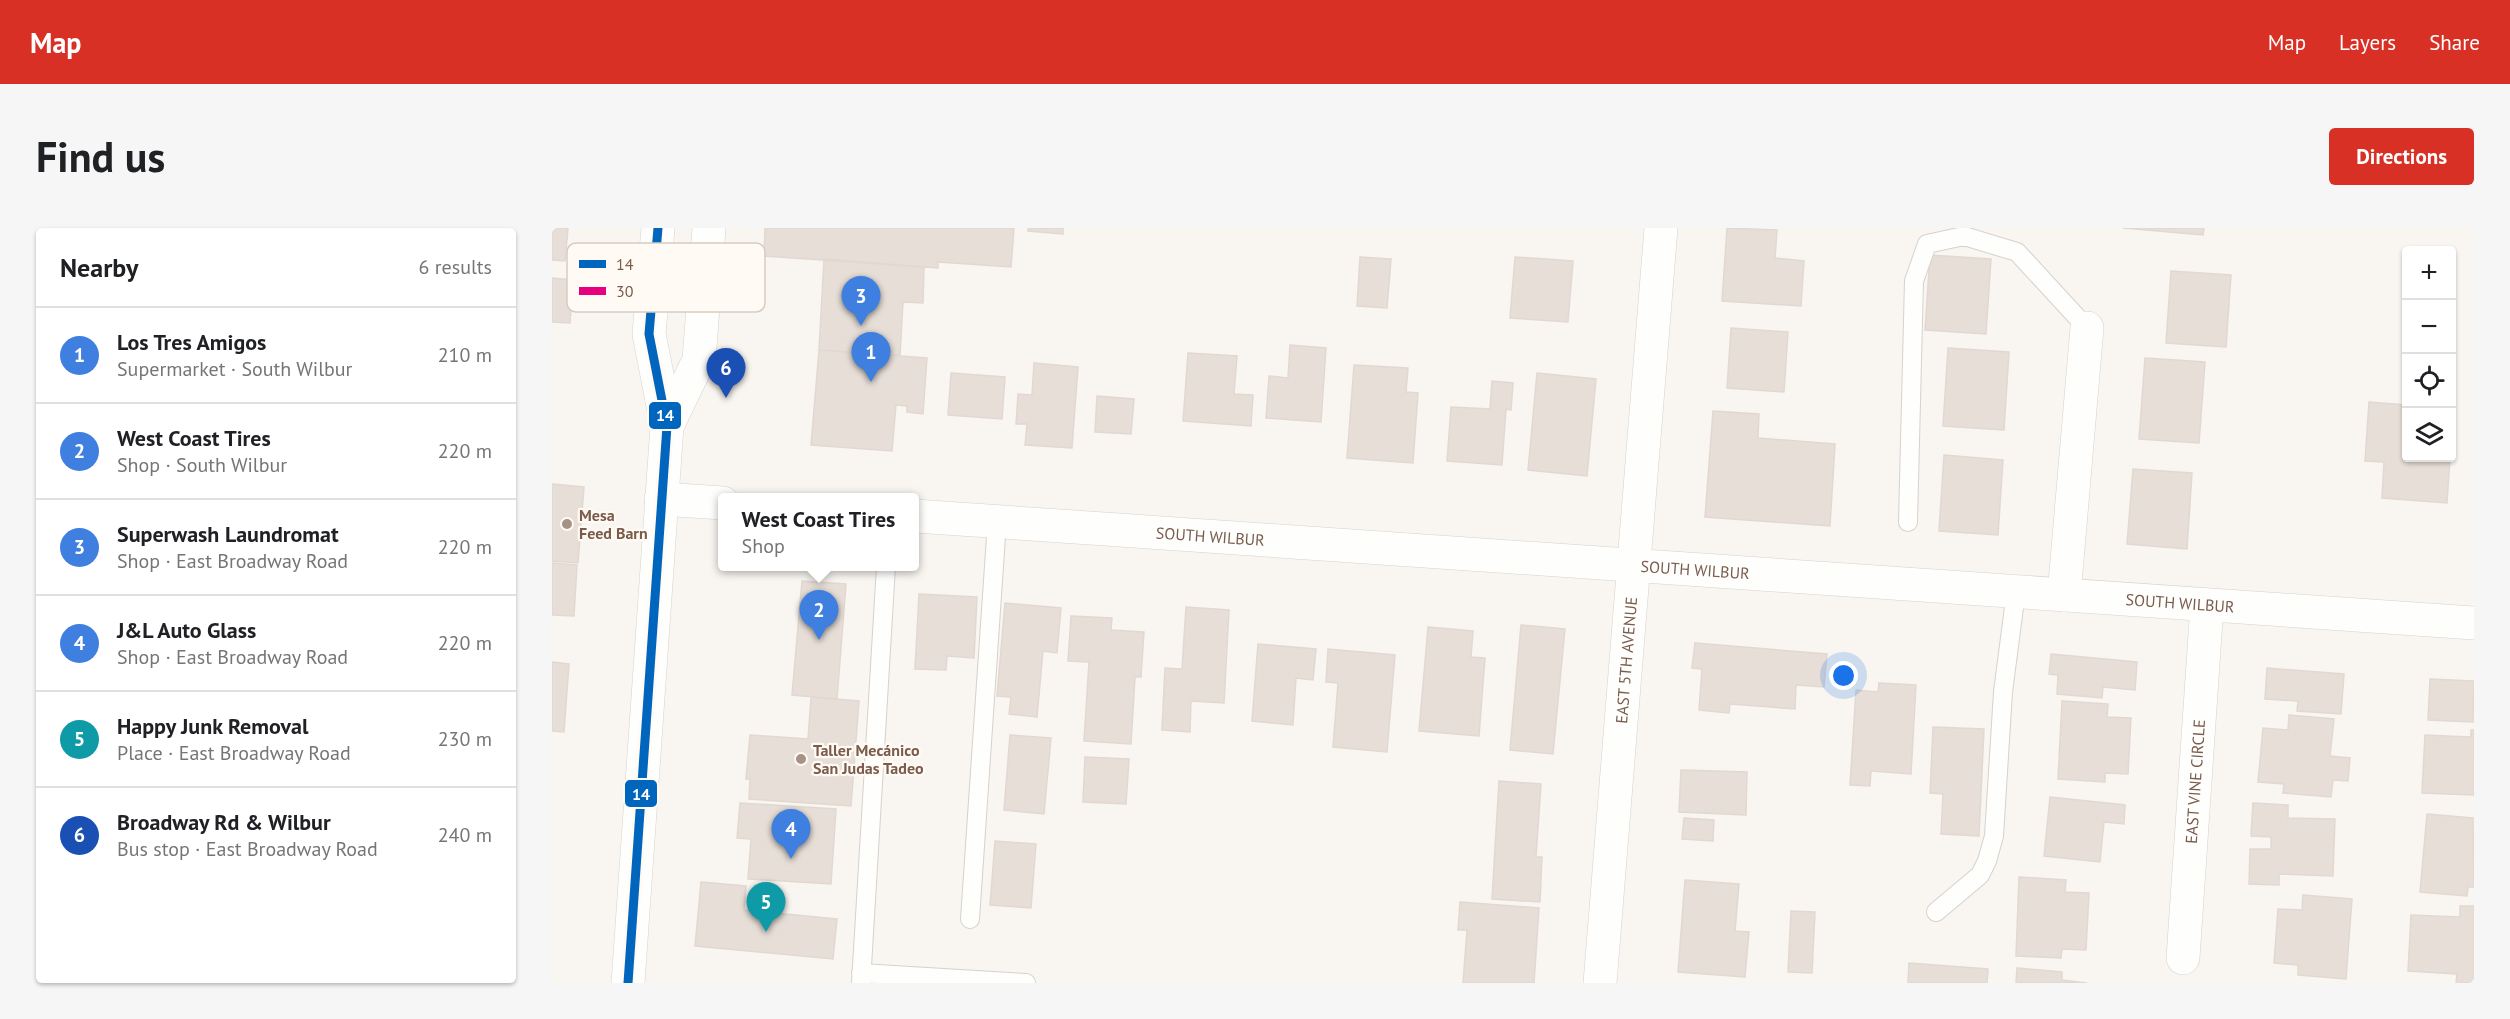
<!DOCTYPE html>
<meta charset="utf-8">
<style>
body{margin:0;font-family:"PT Sans",sans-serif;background:#f6f6f6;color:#202124}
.controls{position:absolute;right:18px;top:18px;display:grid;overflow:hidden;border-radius:6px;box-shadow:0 2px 4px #0004}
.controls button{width:54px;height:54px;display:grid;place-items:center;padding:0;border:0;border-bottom:2px solid #e0e0e0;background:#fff;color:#202124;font:30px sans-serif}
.you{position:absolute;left:1292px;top:448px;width:21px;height:21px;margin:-15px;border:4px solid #fff;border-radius:50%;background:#1a73e8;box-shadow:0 0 0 9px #1a73e833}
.badge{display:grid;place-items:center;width:39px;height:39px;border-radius:50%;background:#d93025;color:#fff;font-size:20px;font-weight:700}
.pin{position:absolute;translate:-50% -50px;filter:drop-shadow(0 2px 3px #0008)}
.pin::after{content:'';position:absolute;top:32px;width:21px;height:18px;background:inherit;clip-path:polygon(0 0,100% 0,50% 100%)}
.popup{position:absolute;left:166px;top:265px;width:201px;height:78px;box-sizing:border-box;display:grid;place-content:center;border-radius:6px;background:#fff;filter:drop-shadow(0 2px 4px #0005);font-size:20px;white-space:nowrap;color:#757577}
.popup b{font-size:22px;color:#202124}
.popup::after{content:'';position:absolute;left:50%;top:100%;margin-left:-12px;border:12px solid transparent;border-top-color:#fff}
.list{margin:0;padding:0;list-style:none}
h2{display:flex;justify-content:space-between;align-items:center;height:78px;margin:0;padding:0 24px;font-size:26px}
h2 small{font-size:20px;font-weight:400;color:#757577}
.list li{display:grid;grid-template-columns:39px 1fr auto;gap:18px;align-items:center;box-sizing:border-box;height:96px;padding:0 24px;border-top:2px solid #e0e0e0}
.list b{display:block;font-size:22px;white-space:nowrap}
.list p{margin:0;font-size:20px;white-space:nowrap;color:#757577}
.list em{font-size:20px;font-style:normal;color:#757577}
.icon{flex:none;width:33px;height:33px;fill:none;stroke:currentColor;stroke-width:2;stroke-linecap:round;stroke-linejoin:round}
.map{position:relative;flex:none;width:1922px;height:755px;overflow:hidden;border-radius:6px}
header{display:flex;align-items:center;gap:36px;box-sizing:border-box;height:84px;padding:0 30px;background:#d93025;color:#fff}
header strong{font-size:28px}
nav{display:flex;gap:33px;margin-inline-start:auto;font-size:21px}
.intro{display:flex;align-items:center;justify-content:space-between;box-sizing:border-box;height:144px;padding:0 36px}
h1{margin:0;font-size:42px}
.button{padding:15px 27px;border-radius:6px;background:#d93025;color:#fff;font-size:21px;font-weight:700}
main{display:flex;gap:36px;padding:0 36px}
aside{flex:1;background:#fff;border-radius:6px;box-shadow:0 2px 4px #0004}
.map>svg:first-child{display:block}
.building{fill:#e6ded7;stroke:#e2d8d2;stroke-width:1.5}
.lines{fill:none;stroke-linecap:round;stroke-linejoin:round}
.service-casing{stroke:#d7d1cb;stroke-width:20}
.minor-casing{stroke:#d7d1cb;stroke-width:34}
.secondary-casing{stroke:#d9d2cb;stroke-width:34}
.service{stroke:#fefefd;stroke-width:18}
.minor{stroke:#fefefd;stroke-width:33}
.secondary{stroke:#fefefd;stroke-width:33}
.bus-1-casing{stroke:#fffaf3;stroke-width:14}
.bus-1{stroke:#0065bd;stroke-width:9}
.poi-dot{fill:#a69286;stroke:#fffaf3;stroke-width:2}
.labels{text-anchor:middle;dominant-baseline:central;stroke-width:4.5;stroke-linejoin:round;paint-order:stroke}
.poi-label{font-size:16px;font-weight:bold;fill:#7a5c4d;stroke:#fffaf3;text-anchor:start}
.street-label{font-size:16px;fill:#7a5c4d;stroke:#fffaf3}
.key{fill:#fffaf3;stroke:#d7cbc1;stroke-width:1.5}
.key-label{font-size:16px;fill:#7a5c4d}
.line-badge{stroke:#fffaf3;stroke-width:2}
.badge-label{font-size:16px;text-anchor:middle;font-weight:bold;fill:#fff}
</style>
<header>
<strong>Map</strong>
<nav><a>Map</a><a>Layers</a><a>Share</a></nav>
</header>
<div class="intro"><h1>Find us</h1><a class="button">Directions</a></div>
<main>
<aside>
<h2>Nearby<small>6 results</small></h2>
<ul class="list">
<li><span class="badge" style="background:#3f7fe0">1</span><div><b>Los Tres Amigos</b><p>Supermarket · South Wilbur</p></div><em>210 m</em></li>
<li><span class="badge" style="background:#3f7fe0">2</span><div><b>West Coast Tires</b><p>Shop · South Wilbur</p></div><em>220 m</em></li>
<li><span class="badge" style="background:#3f7fe0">3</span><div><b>Superwash Laundromat</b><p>Shop · East Broadway Road</p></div><em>220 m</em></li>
<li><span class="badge" style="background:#3f7fe0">4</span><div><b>J&amp;L Auto Glass</b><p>Shop · East Broadway Road</p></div><em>220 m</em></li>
<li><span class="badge" style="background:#0f9aa8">5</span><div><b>Happy Junk Removal</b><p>Place · East Broadway Road</p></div><em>230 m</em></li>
<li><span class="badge" style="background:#1a4fb4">6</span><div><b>Broadway Rd &amp; Wilbur</b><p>Bus stop · East Broadway Road</p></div><em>240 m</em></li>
</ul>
</aside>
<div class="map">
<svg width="1922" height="755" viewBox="0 0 1922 755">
<rect width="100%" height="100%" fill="#f9f5f0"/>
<!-- building -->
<path class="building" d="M0,0H16L13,33L0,32Z
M213,0H462L459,39L386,34V40L212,28Z
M476,0H511V6L476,3Z
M1175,0L1225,2L1223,30L1252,33L1249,78L1170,73Z
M1571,0H1652L1651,7Z
M1378,27L1439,31L1434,106L1373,102Z
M808,29L839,31L835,80L805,78Z
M963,29L1021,33L1016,94L958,90Z
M272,31L372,39L371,75L351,74L348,128L267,122Z
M1619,43L1679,47L1674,119L1614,115Z
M0,50L21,52L18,95L0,94Z
M1179,100L1236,104L1232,164L1175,160Z
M738,117L774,120L769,194L714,190L717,148L736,150Z
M1396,120L1457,124L1452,202L1391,198Z
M267,122L375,130L371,186L355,184V178L344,177L340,223L259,217Z
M636,125L685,128L682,166L701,167L699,198L631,193Z
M1593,130L1653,134L1647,215L1587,211Z
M482,135L526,139L520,220L473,217L475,196H464L466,166L480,167Z
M802,137L856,140L854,164L866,165L861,235L795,230Z
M399,145L453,149L450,191L396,187Z
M985,145L1044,151L1035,248L976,242Z
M940,153L961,155L959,182L954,181L950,237L895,233L899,179L938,181Z
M545,168L582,171L579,206L543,204Z
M1817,174L1854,177V230H1898L1895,275L1830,270L1832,234L1813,233Z
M1161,183L1207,186L1206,210L1283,216L1278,298L1153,289Z
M1392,227L1451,232L1446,307L1387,303Z
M1581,241L1640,245L1635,321L1575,316Z
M0,256L32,259L26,335L0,333Z
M0,335L25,337L22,388L0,387Z
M250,353L294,356L285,471L240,467Z
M367,366L425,369L422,430L395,428L394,442L363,441Z
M453,375L509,380L505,425L491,423L485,489L457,486L459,469L445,468Z
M634,379L677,382L672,475L639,473L638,504L610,502L613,440L630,441Z
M519,388L560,390L559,402L592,404L589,449H583L579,516L532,513L537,434L516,433Z
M969,397L1013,401L1001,526L958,522Z
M876,399L921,403L919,429L933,430L927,508L867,503Z
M1143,415L1275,426L1272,459L1244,457L1243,481L1178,476L1177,485L1147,482L1150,441L1140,440Z
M706,416L764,421L761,452L744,450L741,497L700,493Z
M776,421L843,427L835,524L781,519L786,455L774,454Z
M1499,426L1585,434L1583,462L1551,459L1550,470L1505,466L1506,447L1497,446Z
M0,434L17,436L12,504L0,503Z
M1715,440L1792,446L1789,486L1745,483L1746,473L1713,471Z
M1878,451L1922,453L1921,494L1876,492Z
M1327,455L1364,457L1359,546L1319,543L1318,558L1298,557L1304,462L1326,464Z
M259,469L307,473L299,578L197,571L198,551H194L198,507L256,511Z
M1510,473L1556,476L1555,489L1579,490L1576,546L1553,545V554L1506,551Z
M1737,487L1782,491L1778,528L1798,530L1796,553L1781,552L1779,569L1731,565L1732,556L1706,554L1711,500L1736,502Z
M1381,499L1432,501L1427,608L1389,606L1391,566L1378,565Z
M1919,502H1922V567L1870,565L1873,507L1919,509Z
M458,507L499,510L492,586L452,582Z
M533,529L577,531L574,576L531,574Z
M1129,542L1195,544L1194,587L1127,584Z
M947,553L989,556L984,629H990L988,674L940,671Z
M1498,569L1573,577L1572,596L1552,594L1548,634L1492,628Z
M188,575L284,581L279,656L196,651L199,611L185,610Z
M1701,575L1736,577V590L1783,591L1781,648L1727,646V657L1697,656L1698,621H1719V609L1699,608Z
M1875,586L1921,590L1922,659H1916L1915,668L1868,664Z
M1132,590L1162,592L1161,613L1130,611Z
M443,613L484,616L479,680L438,677Z
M1467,649L1514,652L1513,664L1537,665L1534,722L1510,721L1509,730L1464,728Z
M1133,652L1187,656L1183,703L1197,704L1193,749L1126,744Z
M149,654L194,658L192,682L285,691L281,731L143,718Z
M1751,667L1800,671L1794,751L1746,747V737L1722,735L1726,681L1750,682Z
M908,674L987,680L982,755H911L915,702H906Z
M1908,678H1922V755H1904L1905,746L1856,743L1859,687L1908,689Z
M1239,683L1263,684L1260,745L1236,744Z
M1357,735L1436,741L1435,755H1356Z
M1465,740L1510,744V752L1535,755H1464Z"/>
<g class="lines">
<defs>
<path id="service" d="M1356,294L1362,53L1375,16L1412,8L1465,24L1535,100
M1384,684L1428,647L1435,633L1442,608L1451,464L1464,364
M418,691L445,294
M309,745L474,755
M309,755L334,338"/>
<g id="minor">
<path d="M109,271L171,275"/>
<path id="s1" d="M363,288L1922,395"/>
<path d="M1512,367L1535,100"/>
<path id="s2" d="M1631,730L1655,377"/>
<path id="s3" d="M1048,755L1109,0"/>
</g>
<path id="secondary" d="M115,198L147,132L157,0
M76,755L115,198L97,106L106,0"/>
</defs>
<!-- service casing -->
<use href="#service" class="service-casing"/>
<!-- minor casing -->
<use href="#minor" class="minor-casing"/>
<!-- secondary casing -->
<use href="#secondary" class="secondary-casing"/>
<!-- service -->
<use href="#service" class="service"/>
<!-- minor -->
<use href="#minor" class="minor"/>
<!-- secondary -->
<use href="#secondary" class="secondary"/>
<defs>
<path id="bus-1" d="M76,755L115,198L97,106L106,0"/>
</defs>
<!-- bus-1 casing -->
<use href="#bus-1" class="bus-1-casing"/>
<!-- bus-1 -->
<use href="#bus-1" class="bus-1"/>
</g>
<!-- markers -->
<g class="poi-dot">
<circle cx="15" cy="296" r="6"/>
<circle cx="249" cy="531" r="6"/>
</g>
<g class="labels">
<!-- poi labels -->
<g class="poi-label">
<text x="27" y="287">Mesa<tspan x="27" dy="18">Feed Barn</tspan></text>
<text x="261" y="522">Taller Mecánico<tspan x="261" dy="18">San Judas Tadeo</tspan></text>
</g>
<!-- street labels -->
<g class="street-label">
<text stroke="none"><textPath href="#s1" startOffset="296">SOUTH WILBUR</textPath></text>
<text stroke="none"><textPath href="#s1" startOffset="782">SOUTH WILBUR</textPath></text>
<text stroke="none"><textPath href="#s1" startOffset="1268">SOUTH WILBUR</textPath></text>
<text stroke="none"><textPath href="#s3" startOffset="324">EAST 5TH AVENUE</textPath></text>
<text stroke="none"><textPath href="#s2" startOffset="177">EAST VINE CIRCLE</textPath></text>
</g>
</g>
<!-- legend -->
<rect x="15" y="15" width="198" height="69" rx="9" class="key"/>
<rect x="27" y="32" width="27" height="8" fill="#0065bd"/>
<rect x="27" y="59" width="27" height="8" fill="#e5007d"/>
<g class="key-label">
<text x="64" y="42">14</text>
<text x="64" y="69">30</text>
</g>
<g class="line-badge">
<rect x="96" y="173" width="34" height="29" rx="6" fill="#0065bd"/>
<rect x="72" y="551" width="34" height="29" rx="6" fill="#0065bd"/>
</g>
<g class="badge-label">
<text x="113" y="193">14</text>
<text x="89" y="572">14</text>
</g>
</svg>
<div class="controls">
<button>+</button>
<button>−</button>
<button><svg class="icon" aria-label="locate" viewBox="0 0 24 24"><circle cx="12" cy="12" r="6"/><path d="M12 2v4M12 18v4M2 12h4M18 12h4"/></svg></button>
<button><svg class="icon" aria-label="layers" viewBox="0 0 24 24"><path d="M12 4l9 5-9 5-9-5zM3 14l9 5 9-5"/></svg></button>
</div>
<div class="you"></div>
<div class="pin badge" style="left:319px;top:154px;background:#3f7fe0">1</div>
<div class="pin badge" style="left:267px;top:412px;background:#3f7fe0">2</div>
<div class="popup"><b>West Coast Tires</b>Shop</div>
<div class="pin badge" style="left:309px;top:98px;background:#3f7fe0">3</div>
<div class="pin badge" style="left:239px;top:631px;background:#3f7fe0">4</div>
<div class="pin badge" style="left:214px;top:704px;background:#0f9aa8">5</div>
<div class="pin badge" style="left:174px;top:170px;background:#1a4fb4">6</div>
</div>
</main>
